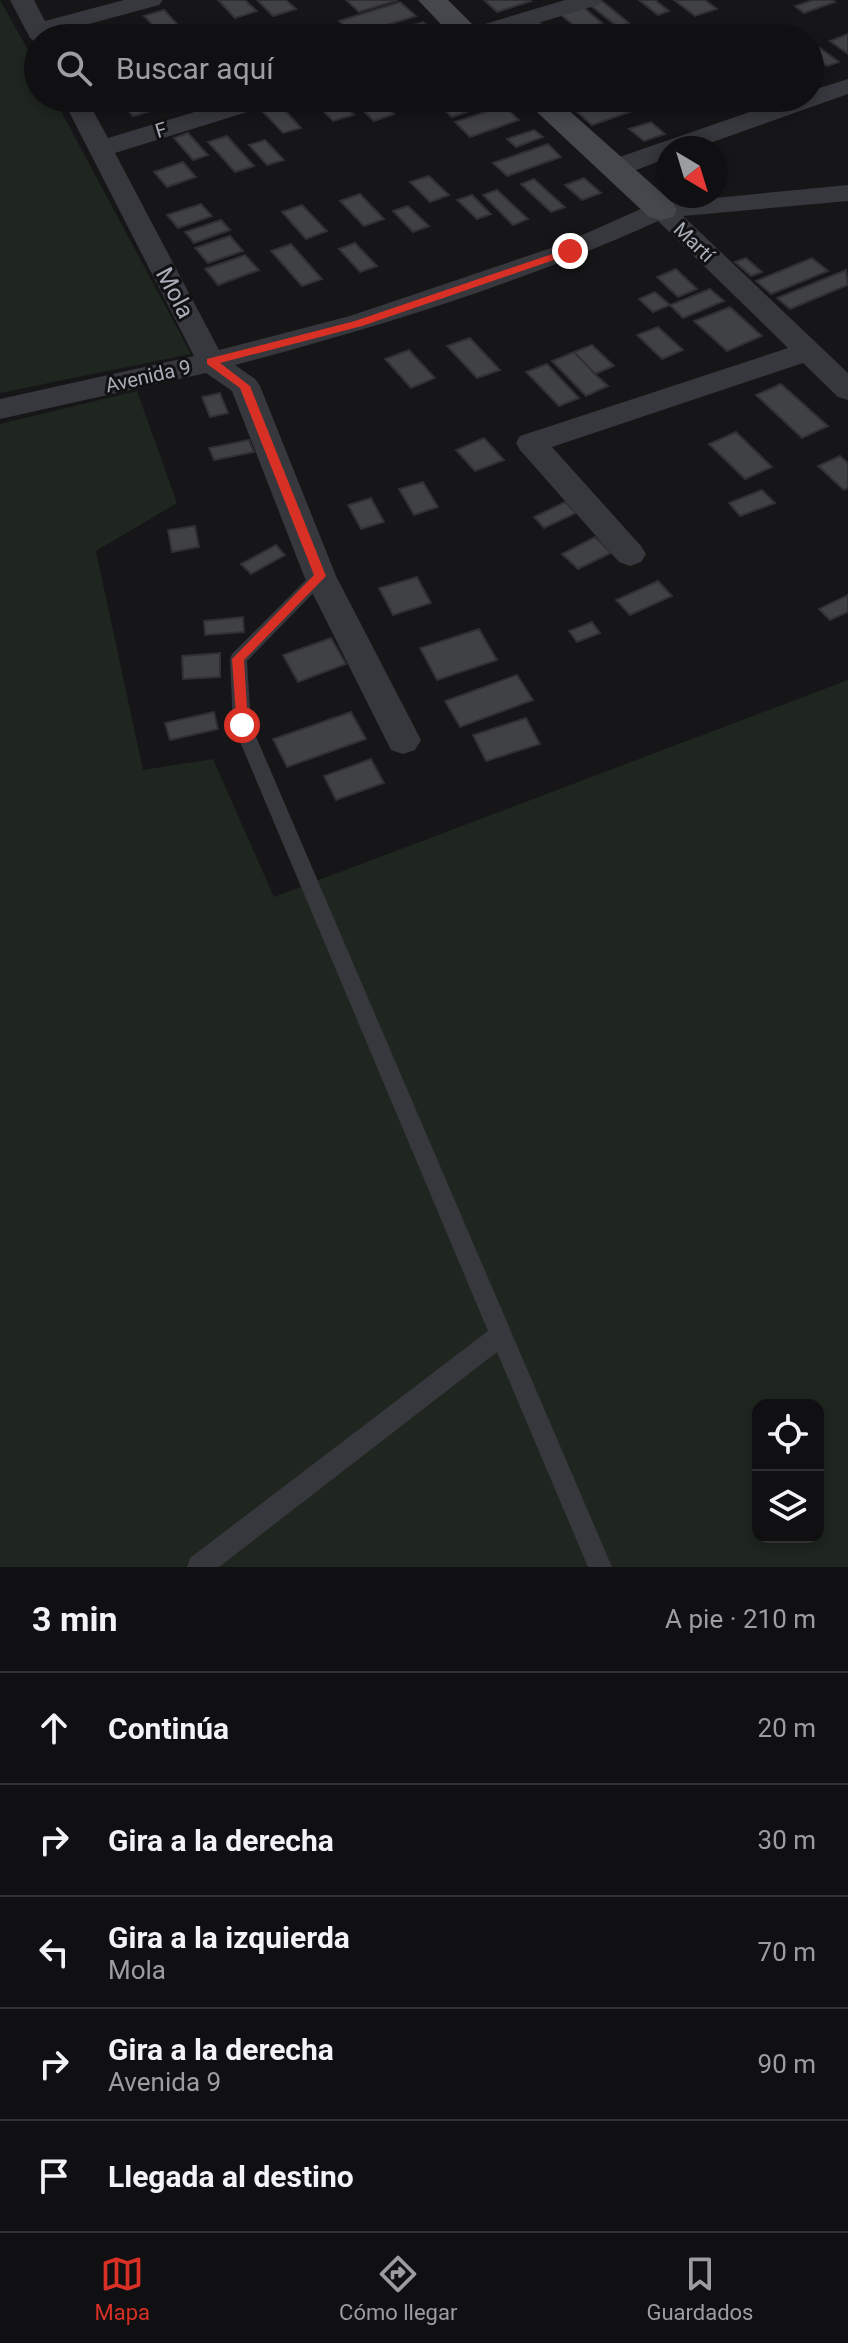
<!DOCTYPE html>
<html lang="es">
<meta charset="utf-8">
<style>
body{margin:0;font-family:Roboto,sans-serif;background:#19191b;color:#f1f3f6}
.controls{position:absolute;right:24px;bottom:24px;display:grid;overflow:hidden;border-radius:16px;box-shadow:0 4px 12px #0003}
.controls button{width:72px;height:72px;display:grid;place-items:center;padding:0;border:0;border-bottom:2px solid #303032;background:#101012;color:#f1f3f6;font:40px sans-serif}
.compass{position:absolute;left:656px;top:136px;width:72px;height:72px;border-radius:50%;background:#101012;box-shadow:0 4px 12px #0003;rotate:142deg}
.stop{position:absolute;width:24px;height:24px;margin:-18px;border:6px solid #d93025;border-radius:50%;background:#fff}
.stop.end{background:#d93025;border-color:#fff;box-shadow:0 2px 8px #0008}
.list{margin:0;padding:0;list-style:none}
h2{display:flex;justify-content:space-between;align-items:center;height:104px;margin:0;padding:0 32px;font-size:34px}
h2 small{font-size:26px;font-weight:400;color:#9c9d9f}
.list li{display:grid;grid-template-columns:52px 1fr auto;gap:24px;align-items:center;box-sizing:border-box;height:112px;padding:0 32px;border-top:2px solid #303032}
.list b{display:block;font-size:30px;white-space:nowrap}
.list p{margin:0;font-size:26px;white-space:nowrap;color:#9c9d9f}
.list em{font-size:26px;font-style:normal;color:#9c9d9f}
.icon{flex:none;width:44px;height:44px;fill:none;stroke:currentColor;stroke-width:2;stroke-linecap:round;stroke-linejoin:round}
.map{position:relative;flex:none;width:848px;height:1567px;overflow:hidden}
.search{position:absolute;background:#101012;box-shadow:0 4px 12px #0003;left:24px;right:24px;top:24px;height:88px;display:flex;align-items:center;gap:20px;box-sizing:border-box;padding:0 28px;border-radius:44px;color:#9c9d9f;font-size:30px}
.sheet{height:664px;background:#101012}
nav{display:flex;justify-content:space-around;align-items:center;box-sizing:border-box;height:112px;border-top:2px solid #303032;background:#101012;font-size:22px;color:#9c9d9f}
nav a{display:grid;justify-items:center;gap:4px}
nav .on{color:#d93025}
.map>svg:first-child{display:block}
.green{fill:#1e261f;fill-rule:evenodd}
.building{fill:#404145;stroke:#303034;stroke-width:2}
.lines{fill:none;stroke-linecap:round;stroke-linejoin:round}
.lane{fill:#37383d;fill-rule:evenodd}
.street{fill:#37383d;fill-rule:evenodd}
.secondary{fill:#45474d;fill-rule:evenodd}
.route{fill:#d93025}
.labels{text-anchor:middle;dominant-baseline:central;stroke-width:6;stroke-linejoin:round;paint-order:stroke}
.far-street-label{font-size:20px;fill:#a8adb8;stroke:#111113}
.street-label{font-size:24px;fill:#a8adb8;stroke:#111113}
</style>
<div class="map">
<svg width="848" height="1567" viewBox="0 0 848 1567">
<rect width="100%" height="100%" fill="#161618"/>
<!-- green -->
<path class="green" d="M0,0L38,68V98H54L191,354L0,393Z
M137,391L177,503L96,551L143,770L213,759L274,897L848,680V1567H0V424ZM758,1405H818V1537H758Z"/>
<!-- building -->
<path class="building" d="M218,0H245L257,11L235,18Z
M257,0H286L296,9L273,16Z
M346,0H398L359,12Z
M484,0H530L531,1L497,12Z
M639,0H655L669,11L658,15Z
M674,0H705L717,9L695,16Z
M813,0H832L835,2L804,13L795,6Z
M602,1L629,23L618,27L590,5Z
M400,2L416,16L354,35L339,21Z
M583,7L602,23L581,31L561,15Z
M164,10L181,28L161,34L144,16Z
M536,20L555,36L516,38L507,30Z
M423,22L435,32L415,38L377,36Z
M313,28L322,37L296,38L293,35Z
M105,29L113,38L78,37Z
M848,34V54L830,41Z
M820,48L839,62L827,66L810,54Z
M117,98H144L154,110L133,116Z
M310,98H337L354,115L333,121Z
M350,98H378L394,114L374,121Z
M451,98H499L501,100L452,117L437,103Z
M618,98H656L661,101L592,125L577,112Z
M281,106L301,128L283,133L263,112Z
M504,106L519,120L470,137L455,122Z
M651,122L665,134L644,141L629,129Z
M534,130L543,137L516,147L507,139Z
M188,133L208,155L193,160L174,138Z
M227,136L254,166L235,172L208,142Z
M265,140L284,160L267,165L249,145Z
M548,144L561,157L507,176L493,163Z
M183,162L196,177L167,187L154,172Z
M429,176L449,195L430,202L410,182Z
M584,178L601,193L582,200L565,185Z
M534,179L565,207L551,212L521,184Z
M497,190L528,219L513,225L483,195Z
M360,194L384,219L364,226L340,201Z
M472,195L491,214L477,219L457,200Z
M201,204L212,216L178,228L167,215Z
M302,205L327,231L306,239L282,212Z
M408,206L429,226L413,232L393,211Z
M221,220L230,230L194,243L185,232Z
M230,236L243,251L208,263L195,248Z
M355,243L377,266L360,272L339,249Z
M291,244L322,279L302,286L271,251Z
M245,255L259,270L218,285L205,269Z
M746,258L762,272L751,276L735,262Z
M812,258L828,271L771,294L756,281Z
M676,269L697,289L678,297L657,277Z
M846,270L848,285L790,309L777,298Z
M710,289L724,301L683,318L670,305Z
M655,292L670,305L653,312L639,299Z
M730,307L762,336L727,351L694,321Z
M658,327L683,350L662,359L637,335Z
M470,338L500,370L477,378L447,346Z
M592,345L614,366L595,374L574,352Z
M409,350L435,378L411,388L385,359Z
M574,352L595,374L608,386L586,396L552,361Z
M547,364L579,398L559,406L526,372Z
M781,384L828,426L802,438L756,395Z
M220,393L228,413L210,417L202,397Z
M736,432L772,467L745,479L709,444Z
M484,438L504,460L475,471L456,450Z
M249,440L254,452L214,460L209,448Z
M840,456L848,463V488L844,490L818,466Z
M423,482L438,507L414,515L399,489Z
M762,490L775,503L740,516L729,503Z
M371,498L384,522L361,529L348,505Z
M565,502L576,513L544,528L534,517Z
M195,526L199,547L172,552L168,530Z
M595,537L611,553L578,569L562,554Z
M276,545L285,555L251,574L241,564Z
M417,577L431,603L393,615L379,588Z
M658,581L672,596L630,615L616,600Z
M848,595V612L830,620L819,609Z
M243,617L244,632L205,635L204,621Z
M592,622L600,633L577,642L569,631Z
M479,629L497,660L437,680L420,648Z
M331,638L346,664L298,682L283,655Z
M220,653V677L183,679L182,656Z
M517,675L533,700L460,727L445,701Z
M214,712L218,729L170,740L165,723Z
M351,712L366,739L287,767L273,739Z
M526,718L540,744L486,761L473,735Z
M371,759L384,783L336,800L324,776Z"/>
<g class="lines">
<!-- lane -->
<path class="lane" d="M320,570L326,572L328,576L326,580L247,661L251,725L612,1567H588L497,1352L219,1567H187L190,1558L488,1331L233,725L230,659L232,654L314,572Z"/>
<!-- street -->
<path class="street" d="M10,0H34L45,21L124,0H163L159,5L52,34L54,38H38V44L30,38Z
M565,0H602L598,5L488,38H451L455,33Z
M848,79V94L696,148H668V158C649,164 625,178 605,174L601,168L605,162L790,98H810V91Z
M62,98H86L108,138L241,98H279L276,103L115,153L219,350L350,316L560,245L652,204L848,185V201L683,216L848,373V400L838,397L803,363L552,447L641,546L646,554L641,562L630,566L619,562L520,450L516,443L520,436L788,348L658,221C522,283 379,327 235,365L255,379L260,386L336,576L421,740L415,750L403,754L391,750L304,576L232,391L206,373L0,419V399L194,356Z"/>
<!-- secondary -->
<path class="secondary" d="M418,0H448L486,38H454Z
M522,98H555L673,203L677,210L673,217L661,220L649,217Z"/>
</g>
<!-- route -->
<path class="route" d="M570,248L574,253L362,326L220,363L250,386L326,576L244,660L248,725L246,729H237L232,659L314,575L240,388L207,364V359L355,321Z"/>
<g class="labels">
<!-- far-street labels -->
<g class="far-street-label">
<text transform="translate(161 130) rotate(-17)">F</text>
<text transform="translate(694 242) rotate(44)">Martí</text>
<text transform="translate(148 376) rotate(-13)">Avenida 9</text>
</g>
<!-- street labels -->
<g class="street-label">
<text transform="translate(175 293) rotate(62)">Mola</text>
</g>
</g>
</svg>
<div class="controls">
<button><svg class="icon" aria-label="locate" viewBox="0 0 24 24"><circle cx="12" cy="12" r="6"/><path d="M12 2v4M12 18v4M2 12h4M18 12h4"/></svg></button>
<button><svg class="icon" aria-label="layers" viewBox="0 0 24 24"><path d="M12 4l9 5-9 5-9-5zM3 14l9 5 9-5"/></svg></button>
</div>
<svg class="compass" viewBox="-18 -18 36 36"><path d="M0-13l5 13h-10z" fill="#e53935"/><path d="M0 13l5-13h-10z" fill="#9c9d9f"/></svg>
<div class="stop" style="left:242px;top:725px"></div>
<div class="stop end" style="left:570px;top:251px"></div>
<div class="search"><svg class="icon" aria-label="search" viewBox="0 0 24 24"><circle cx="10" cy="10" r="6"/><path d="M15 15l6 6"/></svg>Buscar aquí</div>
</div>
<section class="sheet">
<h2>3 min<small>A pie · 210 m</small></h2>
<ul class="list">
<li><svg class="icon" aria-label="ahead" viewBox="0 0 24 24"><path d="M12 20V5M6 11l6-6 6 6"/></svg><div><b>Continúa</b></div><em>20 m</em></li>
<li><svg class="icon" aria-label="right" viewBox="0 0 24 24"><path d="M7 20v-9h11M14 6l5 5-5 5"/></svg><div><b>Gira a la derecha</b></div><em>30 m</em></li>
<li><svg class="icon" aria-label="left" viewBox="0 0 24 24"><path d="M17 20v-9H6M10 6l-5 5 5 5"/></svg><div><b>Gira a la izquierda</b><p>Mola</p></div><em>70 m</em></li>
<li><svg class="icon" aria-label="right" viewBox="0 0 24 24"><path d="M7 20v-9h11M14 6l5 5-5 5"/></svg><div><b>Gira a la derecha</b><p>Avenida 9</p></div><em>90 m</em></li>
<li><svg class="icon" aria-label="arrive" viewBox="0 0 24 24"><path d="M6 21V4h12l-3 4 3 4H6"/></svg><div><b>Llegada al destino</b></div></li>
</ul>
</section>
<nav>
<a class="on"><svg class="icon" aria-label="map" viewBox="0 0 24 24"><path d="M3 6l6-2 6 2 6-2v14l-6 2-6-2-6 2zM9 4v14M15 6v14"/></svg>Mapa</a>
<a><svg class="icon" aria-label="directions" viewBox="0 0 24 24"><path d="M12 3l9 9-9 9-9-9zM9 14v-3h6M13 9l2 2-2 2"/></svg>Cómo llegar</a>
<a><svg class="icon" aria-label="saved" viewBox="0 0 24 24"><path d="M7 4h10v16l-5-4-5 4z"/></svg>Guardados</a>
</nav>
